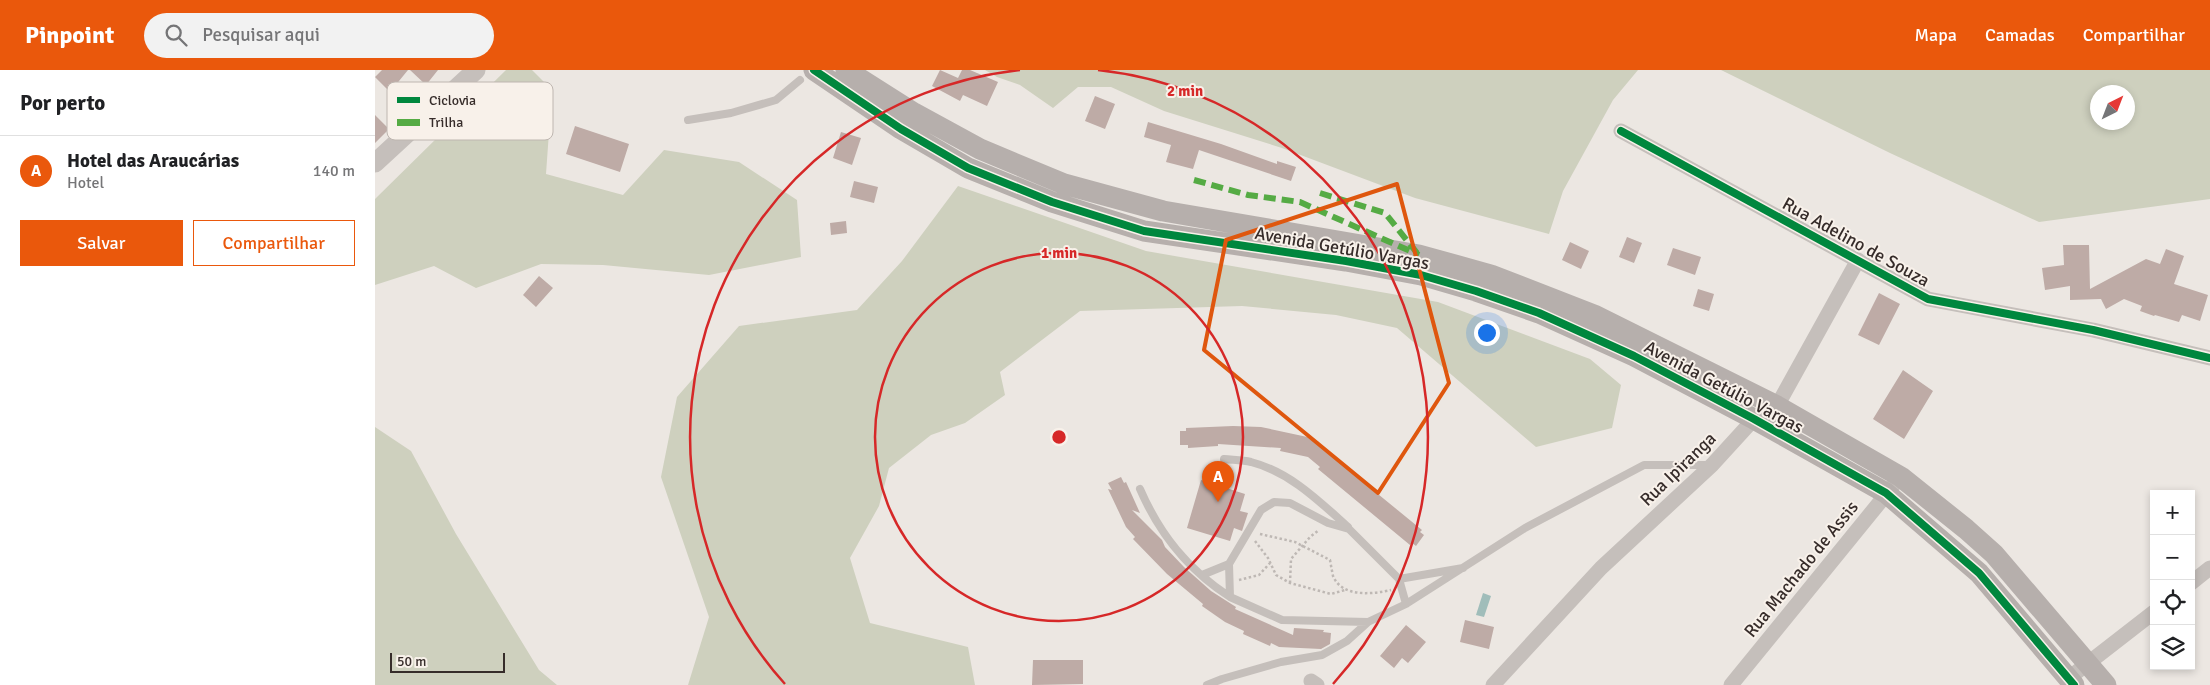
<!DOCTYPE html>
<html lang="pt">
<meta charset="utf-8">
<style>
body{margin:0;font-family:Signika,sans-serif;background:#f2f2f2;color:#202124}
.controls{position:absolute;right:15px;bottom:15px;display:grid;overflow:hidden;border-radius:0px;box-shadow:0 2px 8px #0003}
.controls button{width:45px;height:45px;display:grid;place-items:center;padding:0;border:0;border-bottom:1px solid #e0e0e0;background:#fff;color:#202124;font:25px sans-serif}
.compass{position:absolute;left:1715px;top:15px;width:45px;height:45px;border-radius:50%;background:#fff;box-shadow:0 2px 8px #0003;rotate:42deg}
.scale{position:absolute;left:15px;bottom:12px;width:115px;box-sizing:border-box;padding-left:5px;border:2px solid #362c2a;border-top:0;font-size:14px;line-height:18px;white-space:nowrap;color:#362c2a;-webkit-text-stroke:4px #f8f1ea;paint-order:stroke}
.you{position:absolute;left:1111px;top:262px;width:18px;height:18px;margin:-12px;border:4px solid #fff;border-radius:50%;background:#1a73e8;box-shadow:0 0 0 8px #1a73e833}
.badge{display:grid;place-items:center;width:32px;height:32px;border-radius:50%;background:#ea580c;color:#fff;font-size:16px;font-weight:700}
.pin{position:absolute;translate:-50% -41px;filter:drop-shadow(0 1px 2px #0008)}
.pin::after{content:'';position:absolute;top:26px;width:18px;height:15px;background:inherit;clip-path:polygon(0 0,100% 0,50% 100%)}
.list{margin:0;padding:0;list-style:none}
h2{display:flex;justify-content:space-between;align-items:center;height:65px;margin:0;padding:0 20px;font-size:21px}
h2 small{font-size:16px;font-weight:400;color:#757577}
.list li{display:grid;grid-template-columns:32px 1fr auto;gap:15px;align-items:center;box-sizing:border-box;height:70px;padding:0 20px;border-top:1px solid #e0e0e0}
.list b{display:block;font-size:19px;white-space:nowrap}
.list p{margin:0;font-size:16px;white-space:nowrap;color:#757577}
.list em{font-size:16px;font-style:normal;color:#757577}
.actions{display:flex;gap:10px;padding:15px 20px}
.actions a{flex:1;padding:11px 0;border:1px solid #ea580c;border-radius:0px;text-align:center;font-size:18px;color:#ea580c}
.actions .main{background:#ea580c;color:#fff}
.icon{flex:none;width:28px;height:28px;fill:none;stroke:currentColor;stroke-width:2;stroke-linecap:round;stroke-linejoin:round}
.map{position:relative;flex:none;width:1835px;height:615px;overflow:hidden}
header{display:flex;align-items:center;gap:30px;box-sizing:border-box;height:70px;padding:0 25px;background:#ea580c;color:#fff}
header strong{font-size:24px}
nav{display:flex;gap:28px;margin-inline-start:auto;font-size:18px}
.search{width:350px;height:45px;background:#f2f2f2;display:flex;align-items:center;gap:12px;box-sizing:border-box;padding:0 18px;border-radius:28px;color:#757577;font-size:19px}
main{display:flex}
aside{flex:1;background:#fff}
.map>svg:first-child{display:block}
.green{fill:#ced0be;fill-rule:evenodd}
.water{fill:#a0bdba}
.building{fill:#beaba6}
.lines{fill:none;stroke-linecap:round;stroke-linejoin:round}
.path{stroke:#beb8b4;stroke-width:2.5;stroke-dasharray:2.5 2.5;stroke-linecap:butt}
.service{stroke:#c5bfbb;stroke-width:8}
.minor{stroke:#c5bfbb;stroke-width:15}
.tertiary{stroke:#c5bfbb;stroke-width:19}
.secondary{stroke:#b6afac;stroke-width:21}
.quiet{stroke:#55ab44;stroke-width:6;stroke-dasharray:12 6;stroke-linecap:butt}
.cycleway-casing{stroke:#f8f1ea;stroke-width:11}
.cycleway{stroke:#00873e;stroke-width:8}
.marked{fill:none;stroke:#df570e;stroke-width:4;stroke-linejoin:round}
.ring{fill:none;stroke:#d62828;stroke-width:2.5}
.labels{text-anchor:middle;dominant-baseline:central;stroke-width:4;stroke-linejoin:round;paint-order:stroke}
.street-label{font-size:18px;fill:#362c2a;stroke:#f8f1ea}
.key{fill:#f8f1ea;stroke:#beb6b0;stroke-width:1}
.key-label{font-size:14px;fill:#362c2a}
.centre{fill:#d62828;stroke:#f8f1ea;stroke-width:2.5}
.ring-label{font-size:15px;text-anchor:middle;font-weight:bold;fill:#d62828;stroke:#f8f1ea;stroke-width:4;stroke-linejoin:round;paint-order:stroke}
</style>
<header>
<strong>Pinpoint</strong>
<div class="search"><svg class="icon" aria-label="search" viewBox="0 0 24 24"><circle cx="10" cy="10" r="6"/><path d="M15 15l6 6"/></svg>Pesquisar aqui</div>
<nav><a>Mapa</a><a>Camadas</a><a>Compartilhar</a></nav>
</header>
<main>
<aside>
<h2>Por perto<small></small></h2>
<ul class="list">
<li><span class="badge">A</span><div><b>Hotel das Araucárias</b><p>Hotel</p></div><em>140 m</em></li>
</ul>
<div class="actions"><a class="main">Salvar</a><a>Compartilhar</a></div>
</aside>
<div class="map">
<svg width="1835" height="615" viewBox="0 0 1835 615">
<rect width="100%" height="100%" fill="#ece7e2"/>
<!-- green -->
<path class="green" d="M131,0H157L177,20L171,104L248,125L289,80L364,92L422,130L426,187L334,205L228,195L166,194L101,218L59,196L0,215V129Z
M610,0H1263L1238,30L1188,121L1174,164L1040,128L907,78L789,41L736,17H703L678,38L645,15L622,7Z
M1346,0H1835V129L1664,152L1515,83ZM1722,22H1752V52H1722Z
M583,116L771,181L1063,232L1215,289L1246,315L1237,358L1161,377L1022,258L961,245L867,236L705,241L625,302L630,325L590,353L556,365L514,398L504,436L475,488L495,553L593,577L600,615H313L334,547L286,407L302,327L364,256L482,240L527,191Z
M0,357L36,381L81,464L164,600L182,615H0Z"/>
<!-- water -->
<path class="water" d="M1108,523L1116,526L1109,547L1101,545Z"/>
<!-- building -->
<path class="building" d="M7,0H33L15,22L0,7Z
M35,0H63L51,15Z
M565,0L583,8L587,0H595L623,12L612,36L588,25L585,31L557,16Z
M720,26L740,34L730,59L710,51Z
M0,45L14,59L0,73Z
M773,52L846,74L902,94V91L921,97L916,111L824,80L818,99L791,92L796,75L769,67Z
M200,56L254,74L245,102L191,84Z
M466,62L486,68L477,95L458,88Z
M479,111L503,117L499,133L475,127Z
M471,151L472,163L456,165L455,153Z
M1252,167L1267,173L1259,193L1244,187Z
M1195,172L1214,181L1206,199L1187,190Z
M1688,175H1714L1715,219L1771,189L1785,194L1791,179L1809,186L1799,214L1833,225L1825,251L1807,245L1804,252L1780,245L1779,246L1765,241L1767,236L1749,229L1731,239L1726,229L1695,230V216L1670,220L1667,198L1689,195Z
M1298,178L1326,187L1320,205L1292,195Z
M164,206L178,218L161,237L148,225Z
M1323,219L1339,224L1334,241L1318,236Z
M1504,223L1525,234L1504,275L1483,265Z
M1528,300L1558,321L1529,369L1498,349Z
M858,356L886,357L937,368V370L944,372L943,375L1047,460L1045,462L1049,465L1041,476L1037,473L1035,475L943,399L945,397L933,387L905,381L906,378L843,374V376L813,378V375H805V361H811V358Z
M746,407L749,413L751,412L765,443L757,440L787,470L790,477L809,497L836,521L861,537L860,539L918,565L919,558L949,560L948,562L956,563L955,574L946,579L904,577L896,573L895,576L868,564L869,561L850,552L827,536L828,534L792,504L758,469L760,467L751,457L733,419L737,420L733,413Z
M826,410L870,424L865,441L873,443L867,461L859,458L855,471L812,458Z
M1090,550L1119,557L1114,579L1085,572Z
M1031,555L1051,572L1033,593L1027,588L1019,598L1005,586Z
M658,590H708V614L657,615Z"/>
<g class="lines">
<!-- path -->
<path class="path" d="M885,464L920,472L955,490C956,496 957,501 958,506C967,528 998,524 1016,520
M880,471L893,488L901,505L915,513L956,524L970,520
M864,510L884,505L895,493
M915,513L916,489L935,467L944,460"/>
<!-- service -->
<path class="service" d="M313,50L356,43L401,30L425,10
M849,389C857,390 867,390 876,392C915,402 944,431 973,457
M765,419C785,465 813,500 855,527
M1088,498L1024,509L974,459L953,453L915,433L899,432L886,440L854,494L855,527L907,550L993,552L1031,534L1150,458L1269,395H1335
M827,505L854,494
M1024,509L1031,534
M832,615L847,609L906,592L947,585L972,571L993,552"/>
<!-- minor -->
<path class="minor" d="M1246,61L1553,229L1718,260L1835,288
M1816,513L1835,498
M1694,608L1779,542
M936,611L942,615
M1118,615L1226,498L1337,395L1379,349L1402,336L1483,190
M1356,615L1518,416"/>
<!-- tertiary -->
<path class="tertiary" d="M0,93L101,0"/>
<!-- secondary -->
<path class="secondary" d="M439,0L526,59L593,98L677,132L769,161L971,191L1046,205L1101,221L1164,243L1259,286L1379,349L1511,423L1604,503L1699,615
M471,0L539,43L605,79L689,114L788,141L1044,185L1116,205L1219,245L1402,336L1526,407L1591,459L1619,484L1731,615"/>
<!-- quiet -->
<path class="quiet" d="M819,110L873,125L925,132L1044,185
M945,123L1010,143L1042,183"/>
<defs>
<path id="cycleway" d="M439,0L526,59L593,98L677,132L769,161L971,191L1046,205L1101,221L1164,243L1259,286L1379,349L1511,423L1604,503L1699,615
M1246,61L1553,229L1718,260L1835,288"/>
</defs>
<!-- cycleway casing -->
<use href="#cycleway" class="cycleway-casing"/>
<!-- cycleway -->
<use href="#cycleway" class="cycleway"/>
</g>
<!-- marked area -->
<path class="marked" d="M1022,114L1074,313L1003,423L829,280L851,170Z"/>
<!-- distance rings -->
<g class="ring">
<circle cx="684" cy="367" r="184"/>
<path d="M410 614A369 369 0 0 1 645 0M723 0A369 369 0 0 1 958 614"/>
</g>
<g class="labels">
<!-- street labels -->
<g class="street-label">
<text transform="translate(1481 172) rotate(29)">Rua Adelino de Souza</text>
<text transform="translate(967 178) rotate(10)">Avenida Getúlio Vargas</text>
<text transform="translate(1349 317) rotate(28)">Avenida Getúlio Vargas</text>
<text transform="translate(1303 399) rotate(-44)">Rua Ipiranga</text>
<text transform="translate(1426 499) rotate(-51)">Rua Machado de Assis</text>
</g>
</g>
<!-- legend -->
<rect x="12" y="12" width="166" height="58" rx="8" class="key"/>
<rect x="22" y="27" width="23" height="6" fill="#00873e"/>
<rect x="22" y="49" width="23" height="7" fill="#55ab44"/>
<g class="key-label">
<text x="54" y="35">Ciclovia</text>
<text x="54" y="57">Trilha</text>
</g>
<circle cx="684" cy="367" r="8" class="centre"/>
<g class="ring-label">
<text x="810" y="26">2 min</text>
<text x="684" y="188">1 min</text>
</g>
</svg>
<div class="controls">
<button>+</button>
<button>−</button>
<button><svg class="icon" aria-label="locate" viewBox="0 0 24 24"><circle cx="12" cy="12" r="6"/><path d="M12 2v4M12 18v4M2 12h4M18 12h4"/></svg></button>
<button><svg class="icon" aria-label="layers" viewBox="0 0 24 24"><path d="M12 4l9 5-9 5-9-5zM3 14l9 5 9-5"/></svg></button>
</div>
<svg class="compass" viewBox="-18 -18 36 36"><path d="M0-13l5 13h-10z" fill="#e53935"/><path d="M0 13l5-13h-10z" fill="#757577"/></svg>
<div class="scale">50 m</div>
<div class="you"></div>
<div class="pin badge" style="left:843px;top:432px">A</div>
</div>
</main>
